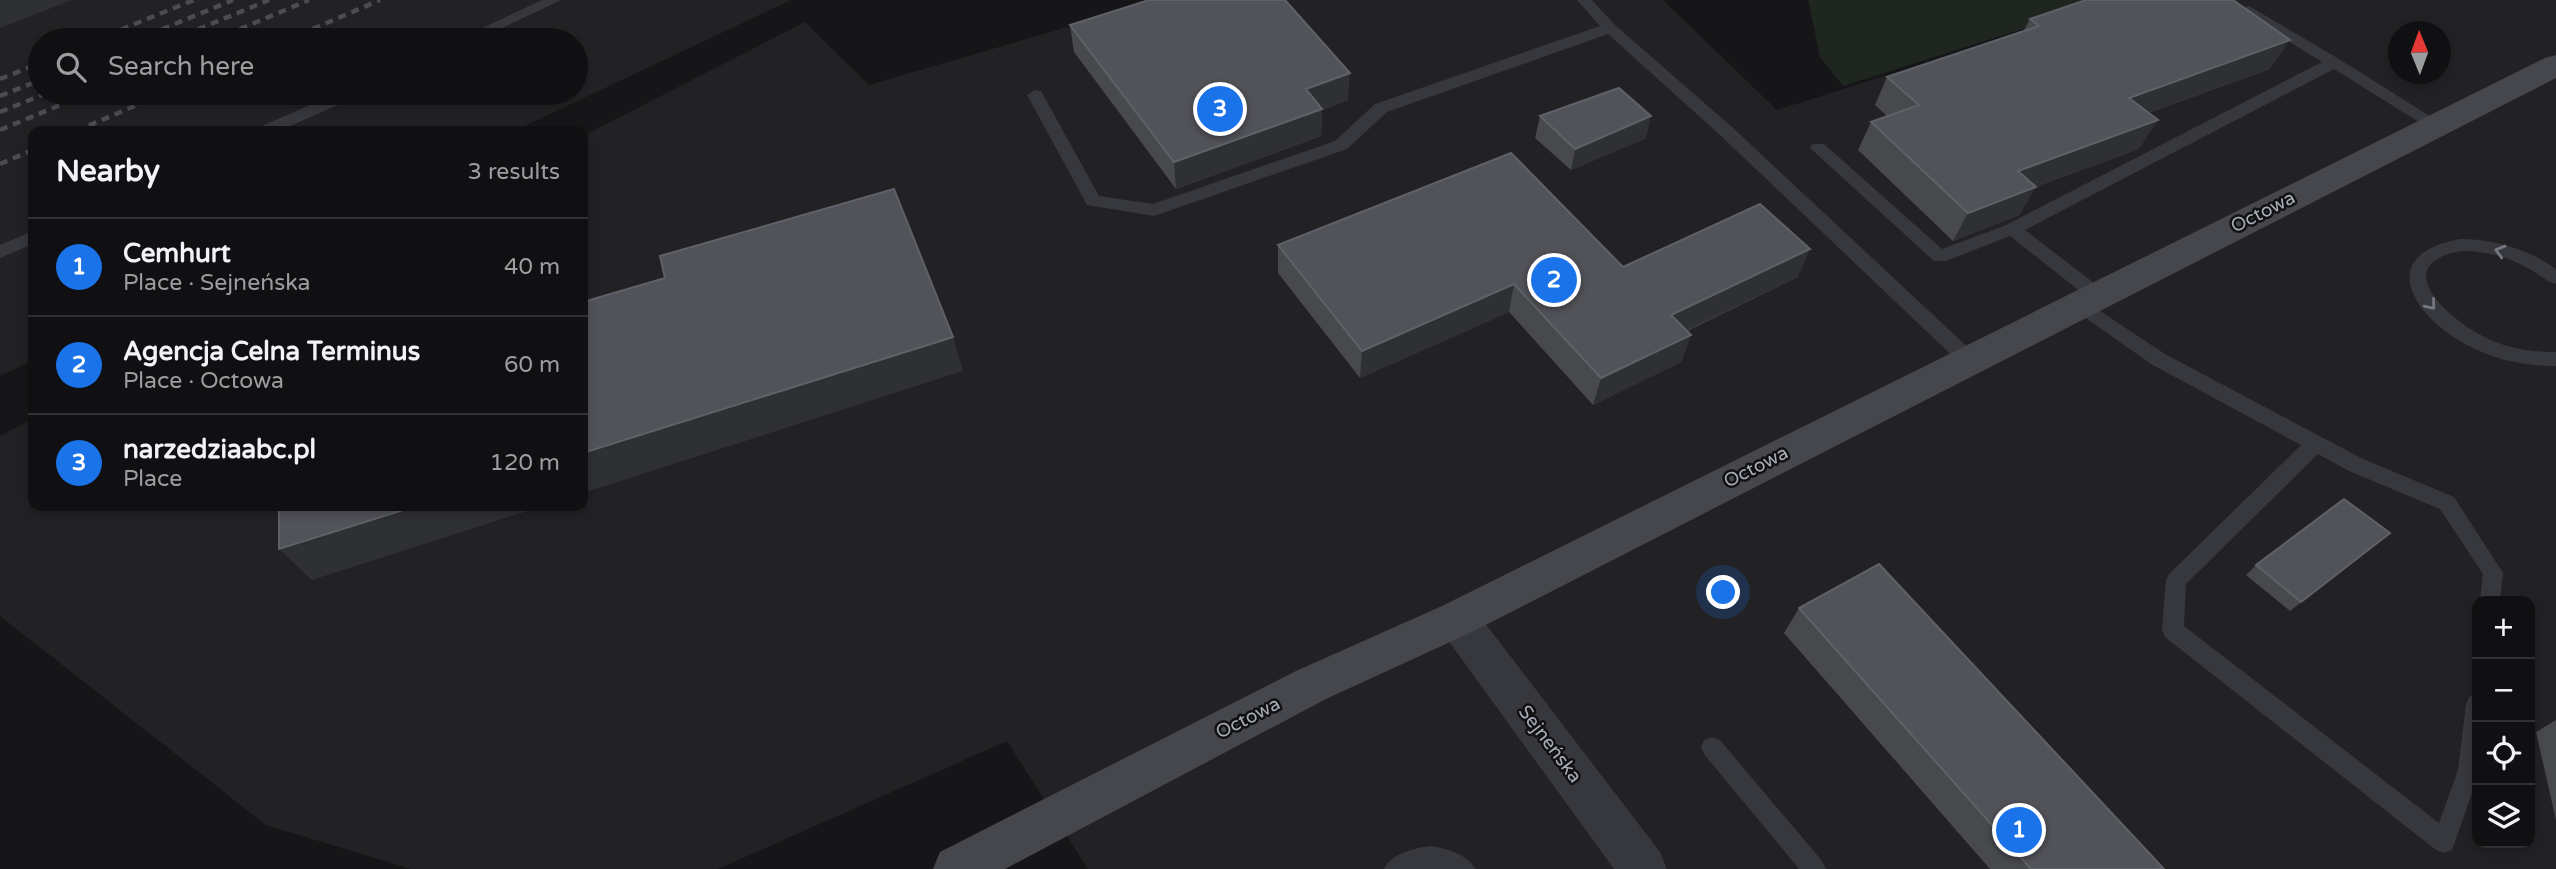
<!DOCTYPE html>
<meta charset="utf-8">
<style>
body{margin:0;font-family:"Varela Round",sans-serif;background:#1e1e20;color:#f1f3f6}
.controls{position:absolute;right:21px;bottom:21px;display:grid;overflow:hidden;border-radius:14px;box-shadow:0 4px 10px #0003}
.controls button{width:63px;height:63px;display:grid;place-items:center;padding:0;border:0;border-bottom:2px solid #303032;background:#101012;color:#f1f3f6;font:35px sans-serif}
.compass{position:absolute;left:2388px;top:21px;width:63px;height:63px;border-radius:50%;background:#101012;box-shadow:0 4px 10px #0003;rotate:359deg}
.you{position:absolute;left:1724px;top:593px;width:24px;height:24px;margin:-18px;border:5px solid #fff;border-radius:50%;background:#1a73e8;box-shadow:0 0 0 10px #1a73e833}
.badge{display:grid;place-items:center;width:46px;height:46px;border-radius:50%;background:#1a73e8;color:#fff;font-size:23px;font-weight:700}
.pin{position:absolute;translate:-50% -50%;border:4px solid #fff;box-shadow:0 2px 7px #0006}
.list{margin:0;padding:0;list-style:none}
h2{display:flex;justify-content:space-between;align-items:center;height:91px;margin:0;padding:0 28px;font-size:30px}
h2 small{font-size:23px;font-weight:400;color:#9c9d9f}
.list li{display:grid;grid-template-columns:46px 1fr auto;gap:21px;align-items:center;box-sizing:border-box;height:98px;padding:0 28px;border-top:2px solid #303032}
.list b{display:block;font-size:26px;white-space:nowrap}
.list p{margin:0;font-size:23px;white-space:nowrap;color:#9c9d9f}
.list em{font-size:23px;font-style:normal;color:#9c9d9f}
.icon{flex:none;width:38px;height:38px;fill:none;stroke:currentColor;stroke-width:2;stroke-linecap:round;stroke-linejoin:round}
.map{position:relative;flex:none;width:2556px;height:869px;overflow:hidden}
.search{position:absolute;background:#101012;box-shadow:0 4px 10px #0003;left:28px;top:28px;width:560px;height:77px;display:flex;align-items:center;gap:18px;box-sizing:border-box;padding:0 24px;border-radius:38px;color:#9c9d9f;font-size:26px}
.panel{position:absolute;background:#101012;box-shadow:0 4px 10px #0003;left:28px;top:126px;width:560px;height:385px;border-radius:14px}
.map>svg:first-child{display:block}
.built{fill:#222225;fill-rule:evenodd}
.green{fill:#1e261f}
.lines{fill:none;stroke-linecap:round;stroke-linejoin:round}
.lane{fill:#37383d;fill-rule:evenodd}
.street{fill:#37383d;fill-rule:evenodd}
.secondary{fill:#45474d;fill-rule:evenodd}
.rail{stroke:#4a4c52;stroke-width:4.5;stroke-dasharray:8 6;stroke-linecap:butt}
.wall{fill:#47494d}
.shaded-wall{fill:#2f3033}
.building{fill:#525359;stroke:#5f6168;stroke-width:2}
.oneway{stroke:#757881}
.labels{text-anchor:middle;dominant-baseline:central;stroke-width:5;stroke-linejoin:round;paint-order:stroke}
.street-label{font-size:19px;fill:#a8adb8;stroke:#111113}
</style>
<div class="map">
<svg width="2556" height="869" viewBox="0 0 2556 869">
<rect width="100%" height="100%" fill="#161618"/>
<!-- built -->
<path class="built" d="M0,0H791L514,131H33V360L0,376ZM40,40H576V93H40Z
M1160,0H1663L1777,110L2123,0H2556V869H1088L1007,741L718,869H411L266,825L0,616V436L33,419V506H583V136L805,22L869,85ZM2398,32H2440V74H2398ZM2477,601H2530V843H2477Z"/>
<!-- green -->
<path class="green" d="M1808,0H2114L1843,86L1820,57Z"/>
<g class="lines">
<!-- lane -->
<path class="lane" d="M542,0H561L477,40H457Z
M1577,0H1592L1615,25L1732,127L1975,354L1977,359L1975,364H1961L1720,135L1608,34L1387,112L1347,149L1160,214L1154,216L1087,205L1027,95L1035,90L1041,91L1099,196L1153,204L1335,141L1375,104L1600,26Z
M2249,6L2339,59L2444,125L2436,130L2430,129L2334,69L2025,230L2103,290L2106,295L2103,300H2091L2010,236L1946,261H1934L1810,148L1812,144H1824L1942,249L2006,225L2322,62L2244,14L2242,11L2244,8Z
M337,93H358L356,97L279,131H258L260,127Z
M33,231V244L0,258V245Z
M2460,239C2494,239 2528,249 2556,269V284C2547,282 2541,276 2533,271C2516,261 2498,254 2478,252C2465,250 2453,251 2441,257C2399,277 2457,323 2479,334C2503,348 2529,352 2556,352V366C2525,366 2495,360 2467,345C2414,317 2373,255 2460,239Z
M2079,297L2165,354L2363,459L2454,497L2503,573L2500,601H2480L2483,574L2440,509L2349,471L2318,454L2186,584L2184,626L2439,823L2458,770L2466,704L2469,697L2477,694V779L2452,850L2444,853L2436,850L2165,637L2162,630L2166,580L2169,574L2301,445L2151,364L2073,309L2070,304L2073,299Z
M1712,737L1720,740L1822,861L1826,869H1799L1704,754L1701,747L1704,740Z
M1430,846C1445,848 1468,854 1475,869H1384C1391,854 1414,848 1430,846Z"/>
<!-- street -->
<path class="street" d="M1457,600L1472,606L1660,852L1667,869H1614L1442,632L1436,619L1442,606Z"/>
<!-- secondary -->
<path class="secondary" d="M2556,55V78L1472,632L1326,699L1005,869H933L940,852L1296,671L1442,606L2545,58Z"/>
<!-- rail -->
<path class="rail" d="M95,40L194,0
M136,40L233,0
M172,40L269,0
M214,40L309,0
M287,40L380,0
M0,79L40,63
M0,96L40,80
M0,112L47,93
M0,130L89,93
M76,131L165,93
M0,164L33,150"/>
</g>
<!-- wall -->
<path class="wall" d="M2030,19L2270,69L2148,113L2139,149L2035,187L2019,215L1953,241L1858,150L1871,122L1887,116L1875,105L1887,77L2023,32Z
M1070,25L1348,100L1322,110L1321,136L1176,189L1074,52Z
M1540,116L1646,138L1571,170L1535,138Z
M1278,245L1623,267L1798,277L1687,331L1691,335L1681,362L1593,405L1509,312L1360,378L1278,273Z
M2390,533L2290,611L2246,575L2256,565Z
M1799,608L2164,869H1990L1784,633Z
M2556,720V820L2536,732Z"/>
<!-- shaded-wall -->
<path class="shaded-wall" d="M0,0H72L0,28Z
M2290,40L2270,69L2111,126L2129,98Z
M1350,73L1348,100L1322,110L1321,136L1176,189L1174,162L1306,89Z
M1651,116L1646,138L1571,170L1575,149Z
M2158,120L2139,149L2002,199L2018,171Z
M2036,187L2019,215L1953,241L1968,213Z
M1810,249L1798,277L1662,342L1671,315Z
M1514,284L1509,312L1360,378L1362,351Z
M1691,335L1681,362L1593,405L1601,378Z
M953,337L963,371L583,493V453Z
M416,506H543L312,580L279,549Z
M2390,533L2378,543L2290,611L2301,602Z"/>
<!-- building -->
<path class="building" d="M1149,0H1285L1350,73L1306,89L1322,109L1174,162L1070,25Z
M2086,0H2233L2290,40L2129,98L2158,120L2018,171L2036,187L1968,213L1871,122L1919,105L1887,77L2039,26L2030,19Z
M1619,88L1651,116L1575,149L1540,116Z
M1511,153L1623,267L1760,204L1810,249L1671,315L1691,335L1601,378L1514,284L1362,351L1278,245Z
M894,189L953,337L583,453V302L665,278L660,256Z
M2344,499L2390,533L2301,602L2256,565Z
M279,506H416L279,549Z
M1879,564L2164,869H2031L1799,608Z"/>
<!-- one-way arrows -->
<defs><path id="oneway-chevron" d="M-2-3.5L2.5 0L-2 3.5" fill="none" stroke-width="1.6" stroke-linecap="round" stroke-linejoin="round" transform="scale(1.75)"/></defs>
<g class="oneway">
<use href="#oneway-chevron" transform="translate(2500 251) rotate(-164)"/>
<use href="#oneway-chevron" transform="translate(2431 305) rotate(51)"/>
</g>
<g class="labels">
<!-- street labels -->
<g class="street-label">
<text transform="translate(2263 212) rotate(-27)">Octowa</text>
<text transform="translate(1756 467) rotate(-27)">Octowa</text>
<text transform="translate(1248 718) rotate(-27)">Octowa</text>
<text transform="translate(1550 744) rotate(53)">Sejneńska</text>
</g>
</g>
</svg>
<div class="controls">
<button>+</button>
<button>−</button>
<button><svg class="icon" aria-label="locate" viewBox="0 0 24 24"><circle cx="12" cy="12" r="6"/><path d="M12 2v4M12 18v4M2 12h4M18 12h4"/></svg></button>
<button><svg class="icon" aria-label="layers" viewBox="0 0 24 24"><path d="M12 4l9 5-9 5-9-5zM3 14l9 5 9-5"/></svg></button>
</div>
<svg class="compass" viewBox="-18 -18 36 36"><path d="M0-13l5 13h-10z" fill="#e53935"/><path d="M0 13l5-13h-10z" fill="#9c9d9f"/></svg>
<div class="you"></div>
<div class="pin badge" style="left:2019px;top:830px">1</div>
<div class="pin badge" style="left:1554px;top:280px">2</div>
<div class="pin badge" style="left:1220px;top:109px">3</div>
<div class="search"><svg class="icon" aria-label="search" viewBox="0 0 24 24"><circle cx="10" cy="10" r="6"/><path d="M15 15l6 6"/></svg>Search here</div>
<section class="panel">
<h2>Nearby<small>3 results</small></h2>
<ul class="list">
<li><span class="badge">1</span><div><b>Cemhurt</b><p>Place · Sejneńska</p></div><em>40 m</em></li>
<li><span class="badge">2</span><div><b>Agencja Celna Terminus</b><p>Place · Octowa</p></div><em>60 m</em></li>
<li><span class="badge">3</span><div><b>narzedziaabc.pl</b><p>Place</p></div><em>120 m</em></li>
</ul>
</section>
</div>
